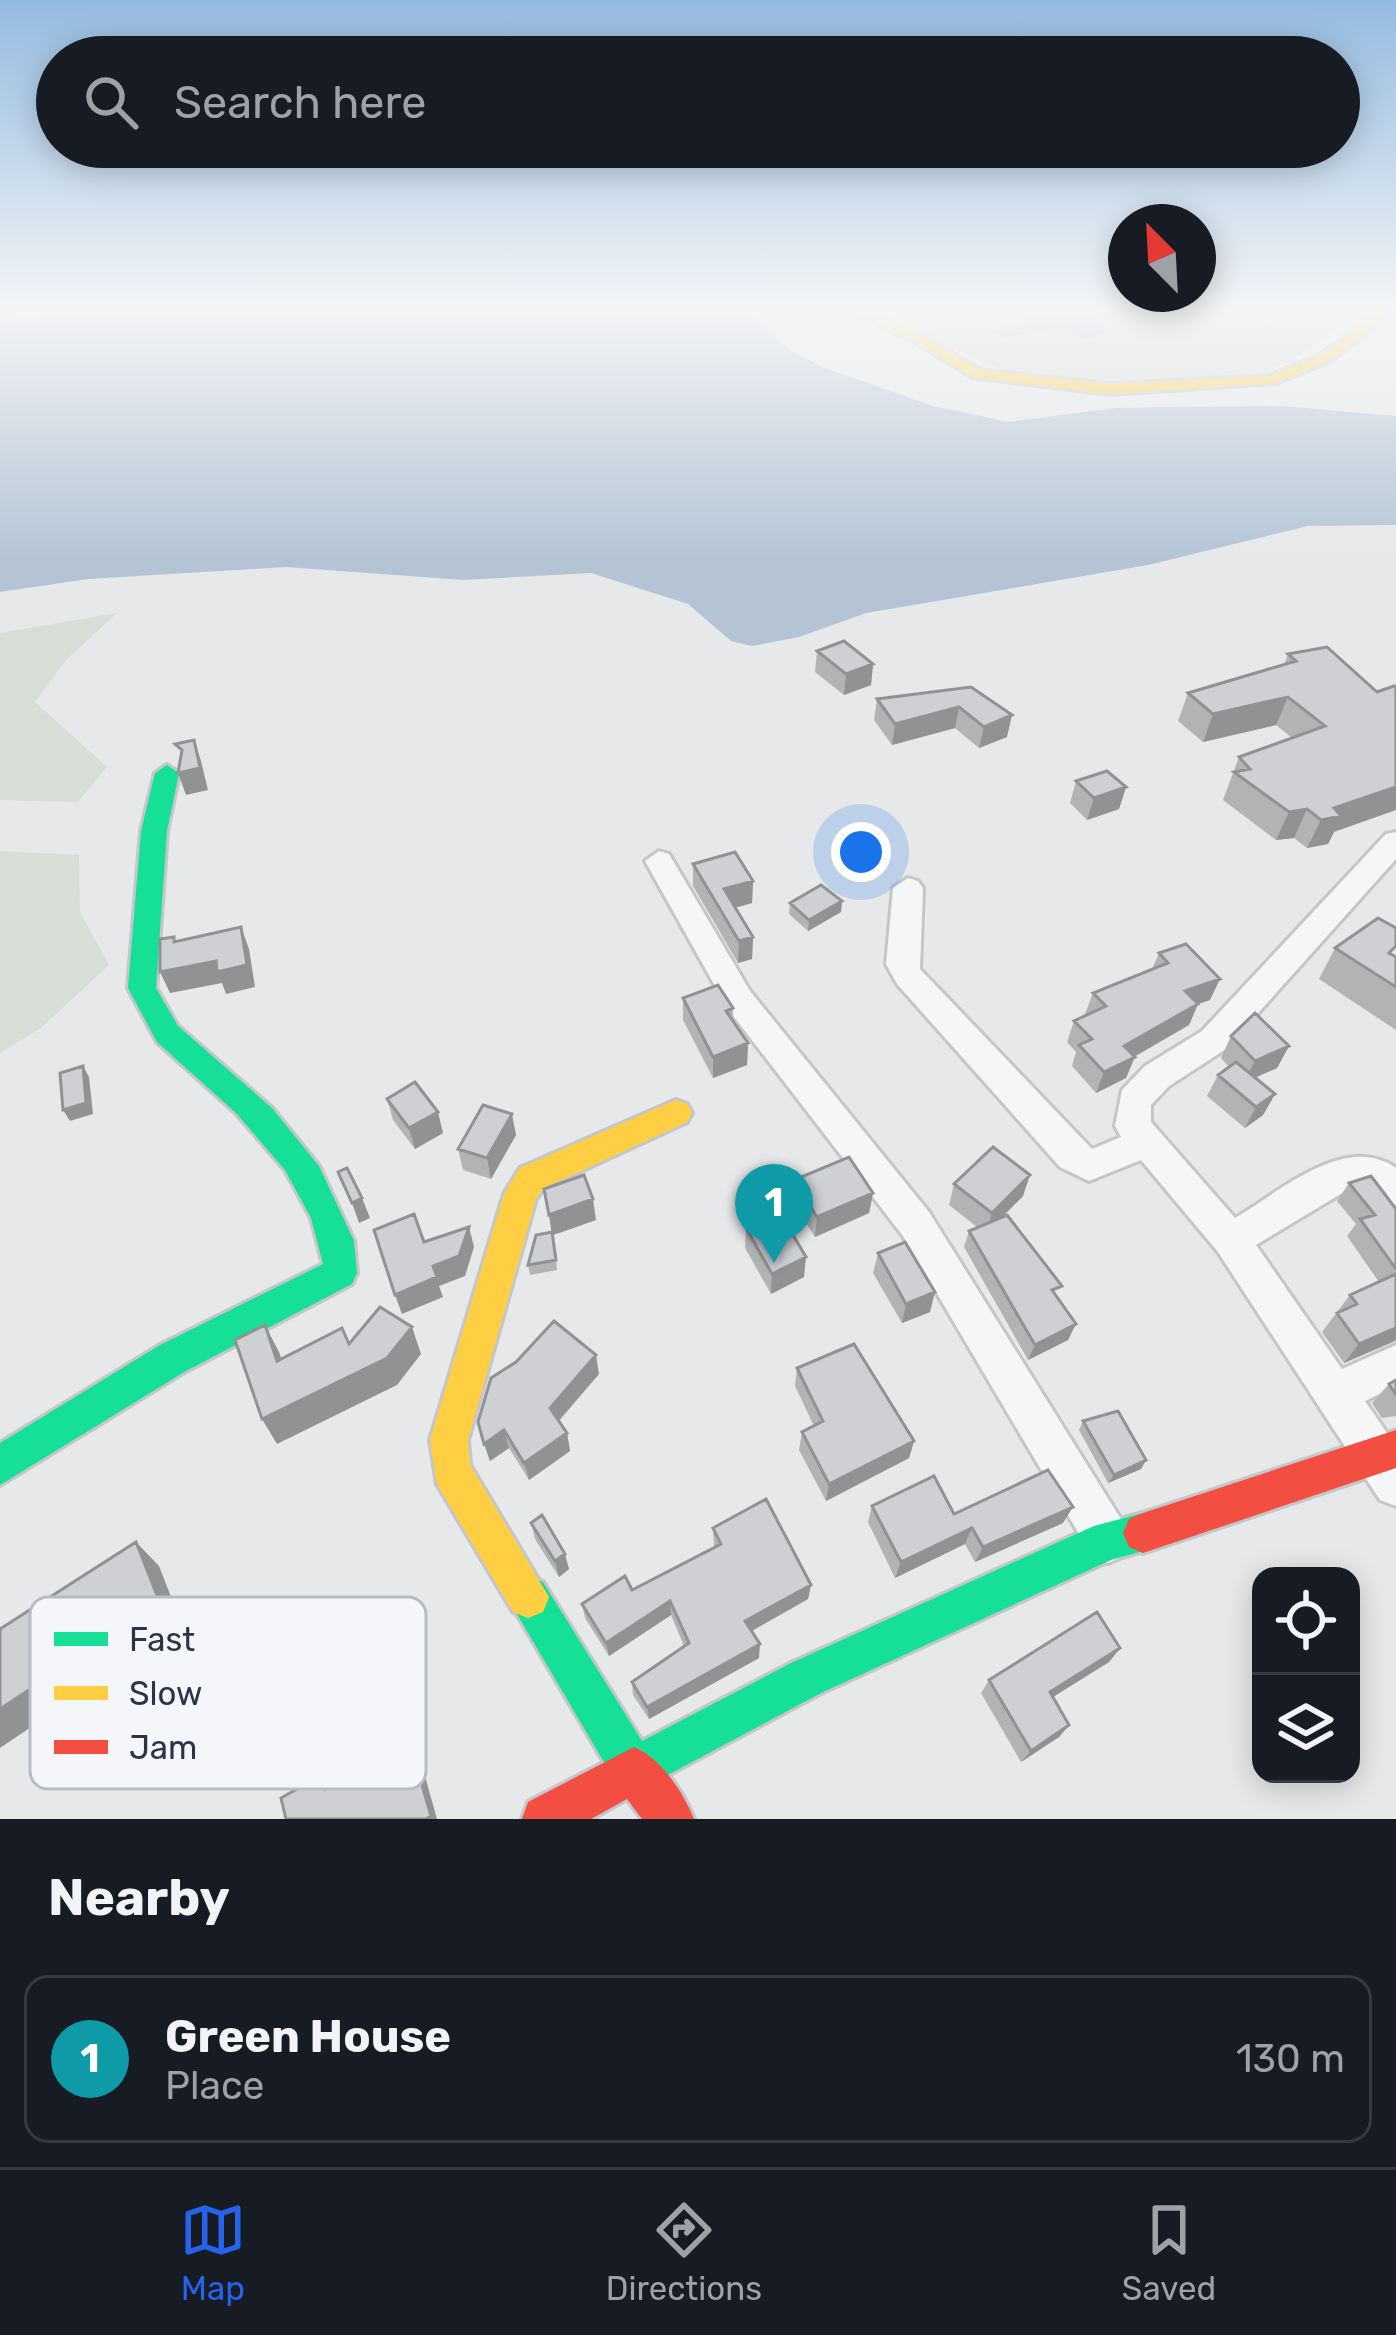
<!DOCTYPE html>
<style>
body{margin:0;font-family:Rubik,sans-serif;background:#242831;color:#f1f3f6}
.controls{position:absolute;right:36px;bottom:36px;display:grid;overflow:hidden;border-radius:24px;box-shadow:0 6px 30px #0003}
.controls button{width:108px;height:108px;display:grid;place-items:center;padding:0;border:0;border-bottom:3px solid #363941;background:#171b24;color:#f1f3f6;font:60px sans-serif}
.compass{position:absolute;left:1108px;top:204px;width:108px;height:108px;border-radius:50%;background:#171b24;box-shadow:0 6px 30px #0003;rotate:336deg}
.you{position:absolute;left:861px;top:852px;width:42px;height:42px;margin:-30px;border:9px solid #fff;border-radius:50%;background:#1a73e8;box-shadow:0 0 0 18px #1a73e833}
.badge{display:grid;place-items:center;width:78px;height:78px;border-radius:50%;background:#2563eb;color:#fff;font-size:39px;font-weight:700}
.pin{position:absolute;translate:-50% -99px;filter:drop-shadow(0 3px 6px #0008)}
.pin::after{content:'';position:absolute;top:63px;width:42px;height:36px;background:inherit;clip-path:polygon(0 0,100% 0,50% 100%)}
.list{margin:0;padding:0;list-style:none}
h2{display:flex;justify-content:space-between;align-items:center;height:156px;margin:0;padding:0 48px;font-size:51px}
h2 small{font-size:39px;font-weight:400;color:#9ea1a6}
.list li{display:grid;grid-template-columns:78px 1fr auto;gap:36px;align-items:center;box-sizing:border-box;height:168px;margin:0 24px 24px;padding:0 24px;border:3px solid #363941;border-radius:24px}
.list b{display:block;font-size:45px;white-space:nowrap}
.list p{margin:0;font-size:39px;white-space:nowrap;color:#9ea1a6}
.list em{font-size:39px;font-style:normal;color:#9ea1a6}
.icon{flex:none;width:66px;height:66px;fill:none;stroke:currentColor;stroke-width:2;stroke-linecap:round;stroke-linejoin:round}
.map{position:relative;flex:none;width:1396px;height:1819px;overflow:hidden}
.search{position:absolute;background:#171b24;box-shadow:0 6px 30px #0003;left:36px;right:36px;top:36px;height:132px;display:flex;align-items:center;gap:30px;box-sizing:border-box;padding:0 42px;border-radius:66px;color:#9ea1a6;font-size:45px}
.sheet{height:348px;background:#171b24}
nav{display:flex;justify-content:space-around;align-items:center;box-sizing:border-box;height:168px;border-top:3px solid #363941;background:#171b24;font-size:33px;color:#9ea1a6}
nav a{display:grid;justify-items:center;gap:6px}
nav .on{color:#2563eb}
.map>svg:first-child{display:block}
.green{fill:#d6ded6}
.water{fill:#b4c4d5}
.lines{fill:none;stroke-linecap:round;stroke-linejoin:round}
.street-casing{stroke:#c4c6c8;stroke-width:6}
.fast-casing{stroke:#c4c6c8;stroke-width:6}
.slow-casing{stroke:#c4c6c8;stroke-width:6}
.jam-casing{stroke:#c4c6c8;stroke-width:6}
.street{fill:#f5f6f7;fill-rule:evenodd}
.fast{fill:#16e098;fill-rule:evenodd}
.slow{fill:#ffcf43;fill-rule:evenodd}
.jam{fill:#f24e42;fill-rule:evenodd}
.wall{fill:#b1b3b5}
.shaded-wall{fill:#909294}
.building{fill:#ced0d3;stroke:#909294;stroke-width:3}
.key{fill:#f4f6f9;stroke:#b8bcc3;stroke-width:3}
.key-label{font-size:33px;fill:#2b3445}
</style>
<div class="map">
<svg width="1396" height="1819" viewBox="0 0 1396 1819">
<rect width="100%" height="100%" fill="#e6e8ea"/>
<!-- green -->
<path class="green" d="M905,306H1358C1335,334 1294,363 1259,374C1211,388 1038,382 990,365C957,354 924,330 891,315Z
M117,613L65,661L35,702L107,767L78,802L0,800V633Z
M0,851L79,855L80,912L109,965L41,1028L0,1053Z"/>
<!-- water -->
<path class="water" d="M134,306H741L788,349L824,368L933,406L1008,422L1116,408L1281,406L1396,416V525L1308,526L1148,565L866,613L799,637L752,646L731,641L688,604L591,573L463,580L286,567L88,579L0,592V321Z
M1019,309C1052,331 1072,304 1104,320V333L1085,340L1059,328L1001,338L989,330L1028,323L1011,311Z"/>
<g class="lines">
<defs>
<path id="street" d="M1396,832V859L1226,1049L1169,1086L1151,1105V1122L1235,1218C1280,1192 1345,1132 1396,1168V1206L1368,1188L1354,1186L1256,1245L1342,1369L1396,1345V1386L1365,1401L1396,1446V1506L1380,1500L1218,1252L1141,1160L1089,1181L1060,1167L897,984L886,964L893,888L908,878L918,881L923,888L920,969L1092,1149L1121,1137L1115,1126L1122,1090L1145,1066L1202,1031L1386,834Z
M659,851L669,854L750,991L929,1212L1124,1524L1131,1540L1124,1556L1108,1563L1092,1556L903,1236L728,1009L645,861Z"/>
<path id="fast" d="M167,765L179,773L167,831L156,988L178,1026L272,1108L319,1166L354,1241L357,1273L352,1284L186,1371L0,1485V1443L160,1345L323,1264L311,1218L285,1170L236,1113L157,1042L128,988L141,831L155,773Z
M1143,1513L1157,1519L1163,1533L1157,1547L1111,1560L821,1693L634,1793L618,1786L507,1597L513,1582L528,1576L543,1582L642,1741L791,1663L1094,1526Z"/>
<path id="slow" d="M837,306H855L923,335L981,370L1110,384L1269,376L1318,356L1364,323L1370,306H1384L1375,328L1328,362L1276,383L1110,394L972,377L913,341Z
M676,1100L687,1104L692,1113L687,1122L544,1188L536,1199L468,1440L470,1465L549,1597L543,1612L528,1618L513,1612L437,1484L430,1440L504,1194L520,1168Z"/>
<path id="jam" d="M1396,1430V1468L1143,1553L1129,1547L1123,1533L1129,1519L1143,1513Z
M634,1747C661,1758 683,1792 694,1819H642L627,1799L591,1819H522L528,1802Z"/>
</defs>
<!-- street casing -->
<use href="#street" class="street-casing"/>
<!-- fast casing -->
<use href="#fast" class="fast-casing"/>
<!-- slow casing -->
<use href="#slow" class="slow-casing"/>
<!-- jam casing -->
<use href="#jam" class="jam-casing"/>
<!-- street -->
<use href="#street" class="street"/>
<!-- fast -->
<use href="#fast" class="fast"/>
<!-- slow -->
<use href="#slow" class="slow"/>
<!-- jam -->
<use href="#jam" class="jam"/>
</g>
<!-- wall -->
<path class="wall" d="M1327,647L1334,832L1328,844L1307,848L1294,838L1276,840L1223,800L1239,757L1292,738L1276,725L1203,742L1178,721L1188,693L1284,665L1288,654Z
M817,651L873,664L871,685L844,695L815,672Z
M971,687L1007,737L979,748L955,728L892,745L874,720L877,699Z
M1076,781L1126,787L1119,809L1087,820L1070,803Z
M693,864L753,881L752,903L735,908L753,937L752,959L738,963L693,886Z
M842,901L841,912L808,931L789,914L790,903Z
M1335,948L1396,957V1030L1319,979Z
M1159,953L1210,1000L1198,1004L1189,1025L1134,1057L1126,1078L1096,1093L1072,1066L1076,1052L1067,1042L1074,1021L1085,1014L1093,993L1152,969Z
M683,998L733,1008V1021L748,1043L747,1065L713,1078L683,1020Z
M1231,1036L1289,1046L1277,1068L1255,1078L1275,1094L1263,1115L1245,1128L1207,1096L1218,1075L1229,1067L1221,1058Z
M387,1099L443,1133L415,1149L393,1120Z
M516,1135L491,1179L463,1170L458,1149Z
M794,1180L873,1193L869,1213L815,1237L792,1201Z
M1349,1183L1396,1209V1341L1344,1363L1322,1332L1350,1295L1379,1282L1347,1236L1356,1224L1337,1201Z
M954,1184L1023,1196L1002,1217L1057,1297L1068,1340L1028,1360L964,1247L969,1231L977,1227L949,1205Z
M544,1189L596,1220L553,1235L557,1270L530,1275L528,1265L552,1232Z
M746,1228L804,1277L771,1294L745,1248Z
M878,1253L930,1312L902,1323L873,1273Z
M797,1368L914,1441L909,1458L826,1501L799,1450L802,1432L814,1426L795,1386Z
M599,1374L559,1421L567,1433L570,1451L529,1480L509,1448L490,1461L478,1422Z
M1396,1380V1416L1382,1418L1372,1403L1389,1384Z
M1083,1421L1146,1460L1141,1469L1108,1483L1079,1430Z
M872,1506L954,1514L1063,1523L975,1562L965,1544L895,1578L868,1522Z
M531,1523L569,1569L559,1577L535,1539Z
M713,1528L811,1585L808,1599L752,1631L759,1658L649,1719L633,1695L632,1682L684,1646L671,1615L609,1656L585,1618L582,1604L632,1590L714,1547Z
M1120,1648L1109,1662L1053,1697L1069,1725L1059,1737L1021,1762L981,1693L989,1680Z"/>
<!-- shaded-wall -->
<path class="shaded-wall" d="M873,664L871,685L844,695L846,674Z
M1288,697L1276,725L1203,742L1213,714Z
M959,707L955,728L892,745L895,724Z
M1012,715L1007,737L979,748L984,727Z
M194,740L201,761L208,790L186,795L178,773Z
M1126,787L1119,809L1087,820L1094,798Z
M1396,787V810L1334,832L1328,844L1307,848L1321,820L1334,808Z
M1307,809L1294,838L1276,840L1289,812Z
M753,881L752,903L723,911L724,889Z
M842,901L841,912L808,931L809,920Z
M241,927L249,949L255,987L226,994L222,983L170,993L160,972Z
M753,937L752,959L738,963L739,941Z
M1220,979L1210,1000L1198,1004L1189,1025L1130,1059L1135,1057L1126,1078L1096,1093L1104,1072L1124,1046L1185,991Z
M748,1043L747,1065L713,1078V1057Z
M1289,1046L1277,1068L1244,1082L1255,1061Z
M83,1066L89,1077L93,1114L70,1121L63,1110Z
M1275,1094L1263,1115L1245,1128L1256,1107Z
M438,1112L443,1133L415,1149L409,1128Z
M512,1114L516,1135L491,1179L487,1158Z
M1030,1175L1023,1196L985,1234L992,1213Z
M873,1193L869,1213L815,1237L817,1217Z
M362,1198L370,1218L359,1223L352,1203Z
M593,1199L596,1220L553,1235L557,1270L549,1215Z
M469,1227L474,1247L465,1276L439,1286L443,1297L402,1314L395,1295L433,1266Z
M806,1257L804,1277L771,1294L772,1274Z
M935,1292L930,1312L902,1323L906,1304Z
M1076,1324L1068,1340L1028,1360L1035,1345Z
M265,1325L279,1352L292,1387L277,1361Z
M412,1327L421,1354L397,1385L277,1444L262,1419Z
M1396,1328V1339L1394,1341L1344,1363L1359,1344Z
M596,1355L599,1374L554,1426L550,1408Z
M504,1430L509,1448L490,1461L484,1444Z
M567,1433L570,1451L529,1480L524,1463Z
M914,1441L909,1458L826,1501L829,1484Z
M1146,1460L1141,1469L1108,1483L1114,1475Z
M1073,1507L1063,1523L975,1562L983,1547Z
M972,1528L965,1544L895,1578L901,1562Z
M136,1542L159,1566L182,1625L0,1748V1709Z
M565,1554L569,1569L559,1577L555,1561Z
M811,1585L808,1599L744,1635L745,1621Z
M670,1601L671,1615L609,1656L606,1643Z
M760,1644L759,1658L649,1719L647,1707Z
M1120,1648L1109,1662L1040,1705L1050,1692Z
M1069,1725L1059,1737L1021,1762L1031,1751Z
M410,1743L419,1755L437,1819H426Z"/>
<!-- building -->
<path class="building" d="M844,641L873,664L846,674L817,651Z
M1327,647L1377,692L1394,686L1396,687V787L1334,808L1341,816L1321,820L1307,809L1289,812L1234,772L1250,769L1239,757L1325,726L1288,697L1213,714L1188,693L1296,661L1288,654Z
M971,687L1012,715L984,727L959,707L895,724L877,699Z
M194,740L200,768L178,773L182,750L175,744Z
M1107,771L1126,787L1094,798L1076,781Z
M735,852L753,881L724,889L753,937L739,941L693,864Z
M821,885L842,901L809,920L790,903Z
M1378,918L1396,928V946L1389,953L1396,957V987L1335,948Z
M241,927L247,965L217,972L216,961L160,972V939L174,937V942Z
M1186,944L1220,979L1185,991L1198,1004L1124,1046L1135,1057L1104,1072L1079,1045L1092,1039L1074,1021L1106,1006L1093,993L1168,963L1159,953Z
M718,985L733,1008L726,1011L748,1043L713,1057L683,998Z
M1255,1013L1289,1046L1255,1061L1231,1036Z
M1236,1062L1275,1094L1256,1107L1218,1075Z
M83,1066L86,1103L63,1110L60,1073Z
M415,1082L438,1112L409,1128L387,1099Z
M483,1105L512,1114L487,1158L458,1149Z
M993,1147L1030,1175L992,1213L954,1184Z
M849,1157L873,1193L817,1217L794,1180Z
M347,1168L362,1198L352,1203L338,1172Z
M584,1175L593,1199L549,1215L544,1189Z
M1371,1176L1396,1209V1269L1360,1219L1375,1215L1349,1183Z
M780,1213L806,1257L772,1274L746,1228Z
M414,1214L424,1242L469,1227L459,1256L433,1266L437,1277L395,1295L374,1230Z
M1007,1215L1062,1286L1052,1290L1076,1324L1035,1345L969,1231Z
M552,1232L556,1260L528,1265L536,1235Z
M905,1242L935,1292L906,1304L878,1253Z
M1396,1274V1328L1359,1344L1337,1313L1357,1304L1350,1295Z
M380,1307L412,1327L387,1358L262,1419L235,1340L265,1325L277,1361L342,1328L349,1344Z
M554,1321L596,1355L550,1408L567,1433L524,1463L504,1430L484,1444L478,1422L491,1378L516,1362Z
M854,1344L914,1441L829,1484L802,1432L823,1421L797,1368Z
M1396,1380V1395L1389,1384Z
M1118,1411L1146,1460L1114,1475L1083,1421Z
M1048,1470L1073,1507L983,1547L972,1528L901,1562L872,1506L934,1476L954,1514Z
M766,1499L811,1585L745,1621L760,1644L647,1707L632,1682L689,1643L670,1601L606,1643L582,1604L625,1576L632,1590L721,1544L713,1528Z
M542,1515L565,1554L555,1561L531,1523Z
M136,1542L160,1603L0,1709V1629Z
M1097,1612L1120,1648L1050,1692L1069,1725L1031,1751L989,1680Z
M410,1743L431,1816L426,1819H286L281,1798L322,1775L325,1789Z"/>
<!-- sky -->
<linearGradient id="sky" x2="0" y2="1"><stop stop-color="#93bae0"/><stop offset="0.55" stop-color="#f4f5f6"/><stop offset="1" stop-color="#f4f5f6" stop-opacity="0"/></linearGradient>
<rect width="1396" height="560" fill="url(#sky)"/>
<!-- legend -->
<rect x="30" y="1597" width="396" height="192" rx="18" class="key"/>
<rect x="54" y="1632" width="54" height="14" fill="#16e098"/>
<rect x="54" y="1686" width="54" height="14" fill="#ffcf43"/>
<rect x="54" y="1740" width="54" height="14" fill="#f24e42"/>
<g class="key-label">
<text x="129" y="1651">Fast</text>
<text x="129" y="1705">Slow</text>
<text x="129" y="1759">Jam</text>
</g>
</svg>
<div class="controls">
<button><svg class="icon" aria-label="locate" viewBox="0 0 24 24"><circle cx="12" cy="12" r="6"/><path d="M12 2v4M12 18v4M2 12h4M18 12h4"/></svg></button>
<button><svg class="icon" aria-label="layers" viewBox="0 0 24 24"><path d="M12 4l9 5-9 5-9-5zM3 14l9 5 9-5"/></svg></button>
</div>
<svg class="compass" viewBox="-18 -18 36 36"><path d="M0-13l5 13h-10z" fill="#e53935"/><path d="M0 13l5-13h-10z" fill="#9ea1a6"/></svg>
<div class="you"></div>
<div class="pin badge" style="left:774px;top:1263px;background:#0f9aa8">1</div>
<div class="search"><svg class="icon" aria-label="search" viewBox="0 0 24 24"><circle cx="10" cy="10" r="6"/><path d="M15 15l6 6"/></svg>Search here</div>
</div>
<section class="sheet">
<h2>Nearby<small></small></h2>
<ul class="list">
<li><span class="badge" style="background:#0f9aa8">1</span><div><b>Green House</b><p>Place</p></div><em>130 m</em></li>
</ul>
</section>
<nav>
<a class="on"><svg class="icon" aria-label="map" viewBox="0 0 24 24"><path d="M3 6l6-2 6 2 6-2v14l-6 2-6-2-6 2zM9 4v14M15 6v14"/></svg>Map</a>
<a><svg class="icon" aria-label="directions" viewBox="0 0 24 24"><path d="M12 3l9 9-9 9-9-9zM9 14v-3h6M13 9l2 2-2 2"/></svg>Directions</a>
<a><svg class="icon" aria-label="saved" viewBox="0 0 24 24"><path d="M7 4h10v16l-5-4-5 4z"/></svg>Saved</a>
</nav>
